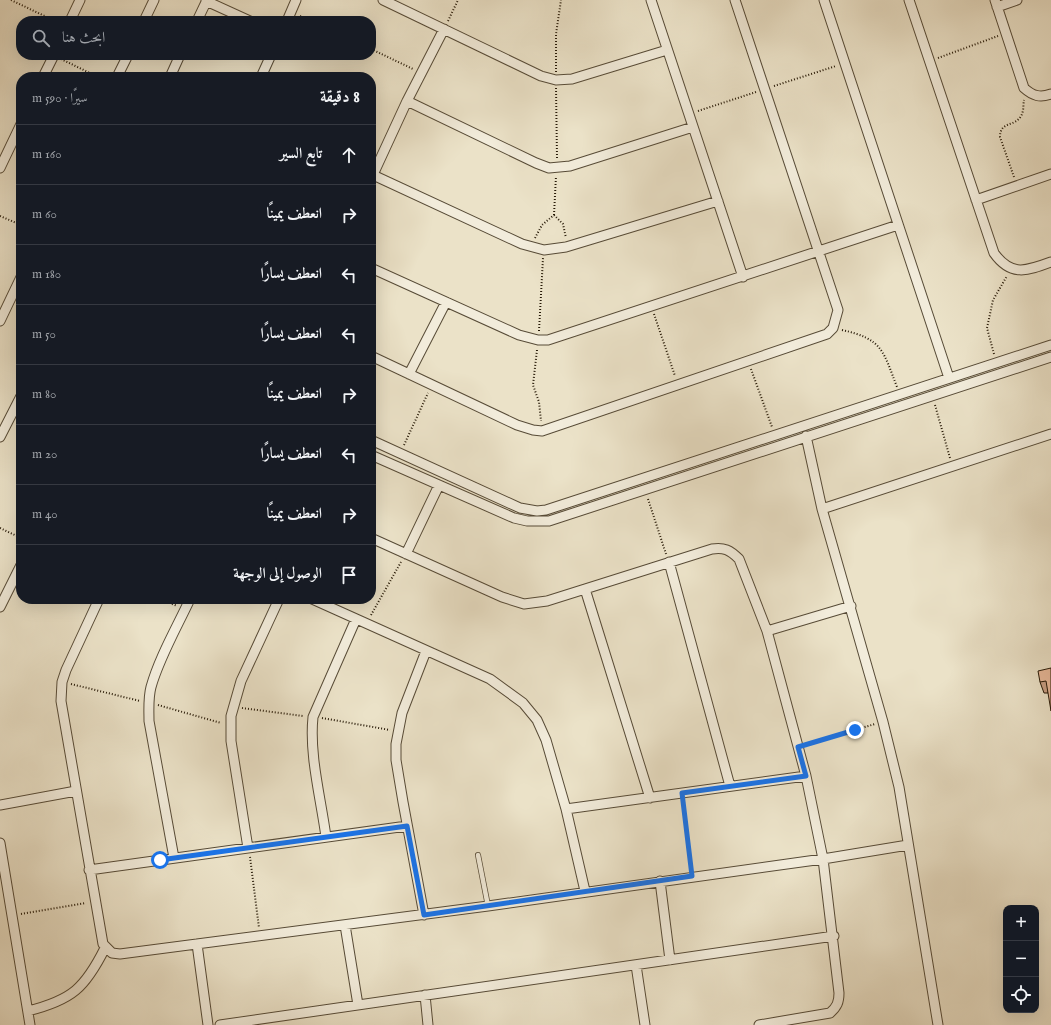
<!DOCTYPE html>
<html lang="ar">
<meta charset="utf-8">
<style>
body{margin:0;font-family:"IM FELL English",Amiri,serif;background:#20242c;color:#f1f3f6;direction:rtl}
.controls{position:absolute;right:12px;bottom:12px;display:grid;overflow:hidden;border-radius:8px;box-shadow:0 4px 16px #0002}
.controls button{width:36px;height:36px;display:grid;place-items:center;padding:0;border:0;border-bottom:1px solid #363941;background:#171b24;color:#f1f3f6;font:20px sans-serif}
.stop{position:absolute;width:12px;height:12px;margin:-9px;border:3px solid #1a73e8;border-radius:50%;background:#fff}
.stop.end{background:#1a73e8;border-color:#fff;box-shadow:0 1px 4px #0008}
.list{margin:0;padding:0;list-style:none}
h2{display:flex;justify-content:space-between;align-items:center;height:52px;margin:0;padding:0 16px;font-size:17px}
h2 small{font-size:13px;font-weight:400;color:#9ea1a6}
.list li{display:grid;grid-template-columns:26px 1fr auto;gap:12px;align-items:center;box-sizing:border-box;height:60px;padding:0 16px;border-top:1px solid #363941}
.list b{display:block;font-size:15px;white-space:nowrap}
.list em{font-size:13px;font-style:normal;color:#9ea1a6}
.icon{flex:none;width:22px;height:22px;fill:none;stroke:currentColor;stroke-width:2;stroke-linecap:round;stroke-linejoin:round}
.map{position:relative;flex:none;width:1051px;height:1025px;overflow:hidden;direction:ltr}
.search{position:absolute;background:#171b24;box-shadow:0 4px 16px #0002;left:16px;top:16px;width:360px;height:44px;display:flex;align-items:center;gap:10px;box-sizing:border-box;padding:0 14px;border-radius:16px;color:#9ea1a6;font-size:15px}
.panel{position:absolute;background:#171b24;box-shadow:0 4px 16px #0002;left:16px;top:72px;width:360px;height:532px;border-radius:16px;direction:rtl}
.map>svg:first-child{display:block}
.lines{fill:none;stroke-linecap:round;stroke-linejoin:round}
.lane-casing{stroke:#574b37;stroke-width:6}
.street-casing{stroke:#574b37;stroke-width:11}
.path{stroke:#261907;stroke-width:2;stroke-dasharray:1 2;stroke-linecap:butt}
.lane{stroke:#f2ecdb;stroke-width:4.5}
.street{stroke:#f2ecdb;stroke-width:9}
.wall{fill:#c79e84;stroke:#261907}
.building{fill:#e7b899;stroke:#261907}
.route{stroke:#1a73e8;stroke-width:5}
</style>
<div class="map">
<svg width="1051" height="1025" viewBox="0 0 1051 1025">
<rect width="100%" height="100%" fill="#ebe2c8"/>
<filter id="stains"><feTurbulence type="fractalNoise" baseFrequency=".005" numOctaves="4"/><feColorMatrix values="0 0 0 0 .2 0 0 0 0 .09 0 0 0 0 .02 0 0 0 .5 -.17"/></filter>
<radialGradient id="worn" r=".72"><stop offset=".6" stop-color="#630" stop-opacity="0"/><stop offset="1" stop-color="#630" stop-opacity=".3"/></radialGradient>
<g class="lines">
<defs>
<path id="lane" d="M478,855L488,906"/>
<path id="street" d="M383,0L541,76L556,80L572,79L667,50
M651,0L743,277
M824,0L949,378
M909,0L994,253C1011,277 1027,271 1051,262
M995,0L1024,88C1033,96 1040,98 1051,94
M206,1L250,21
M997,7L1017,0
M70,21L80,0
M144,21L154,0
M197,21L207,0
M287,21L296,0
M43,77L54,55
M117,77L128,55
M170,77L180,55
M261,77L271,55
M407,101L536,163L549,168L570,166L693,127
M0,168L21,124
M373,175L522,244L544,250L566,247L718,201
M371,179L407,101L444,29
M976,200L1051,174
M371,268L519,335L538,340H548L898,225
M0,321L21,277
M371,356L517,425L533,430L542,431L827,334L833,328L838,310L735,0
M409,374L446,302
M806,436L822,509L883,722L899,787L938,1025
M0,437L21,396
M371,440L520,508L537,511L546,510L1051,345
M371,455L514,518L527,521H549L1051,357
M822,509L1051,434
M371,538L502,597L524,604L547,601L712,549C724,547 730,550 739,559L767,631L806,776L823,859L839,993C839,1002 837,1007 830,1013L759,1025
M406,554L439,485
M669,562L730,786
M585,589L650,798
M99,599L66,670L62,682L61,701L103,944L112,953L120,954L488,906L823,859L908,845
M312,599L490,679L523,703L537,720L546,740L566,809L585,891
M0,607L21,565
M767,631L851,606
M0,805L76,791
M566,809L806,776
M326,837C321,799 309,755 313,717L356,619
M0,843L30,1025
M248,848L231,741V716L241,681L279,599
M174,858L149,721C149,710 148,698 151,687C159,658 177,627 190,599
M89,870L407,826
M660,881L670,960
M424,915L403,802L396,760V744L402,713L426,651
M345,925L358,1005
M197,944L208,1025
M636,965L645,1025
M425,995L428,1025
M28,1011C72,1000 85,988 105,948
M220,1025L834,936"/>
</defs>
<!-- lane casing -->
<use href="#lane" class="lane-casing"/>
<!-- street casing -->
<use href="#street" class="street-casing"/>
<!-- path -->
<path class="path" d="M11,0L55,21
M300,16L312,21
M448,21L458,0
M371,49L413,69
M938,58L998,36
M61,59L98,77
M556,72V34L561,0
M774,86L836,66
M556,88L557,158
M698,111L756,92
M1014,177L1000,137C1000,121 1015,127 1021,116C1024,111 1023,105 1024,100
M554,215L556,176
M554,215L563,224L566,238
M0,216L21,225
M535,238L542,225L554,215
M654,314L675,376
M842,330C883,339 883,351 897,387
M539,331L543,258
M537,350L533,385L539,402L541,421
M994,354L987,328L993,300L1007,276
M751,369L772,427
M935,405L950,458
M404,445L428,393
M648,499L666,554
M0,528L21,538
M161,599L177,606
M371,615L401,562
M71,684L140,701
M158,705L221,723
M242,708L303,716
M322,718L390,730
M807,744L875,724
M684,802L691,869
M250,857L259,928
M21,914L86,903"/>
<!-- lane -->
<use href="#lane" class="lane"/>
<!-- street -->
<use href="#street" class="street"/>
</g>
<!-- wall -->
<path class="wall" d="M1051,668L1048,693H1044L1040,682Z"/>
<!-- building -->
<path class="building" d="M1051,668V711L1046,681L1040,682L1038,671Z"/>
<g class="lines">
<!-- route -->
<path class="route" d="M160,860L407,826L424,915L692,876L682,793L806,776L798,747L855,730"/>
</g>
<rect width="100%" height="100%" filter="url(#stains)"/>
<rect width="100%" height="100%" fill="url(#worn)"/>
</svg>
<div class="controls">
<button>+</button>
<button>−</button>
<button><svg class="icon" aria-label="locate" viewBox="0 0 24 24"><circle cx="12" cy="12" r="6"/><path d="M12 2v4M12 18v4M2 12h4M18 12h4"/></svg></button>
</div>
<div class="stop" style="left:160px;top:860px"></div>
<div class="stop end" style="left:855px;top:730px"></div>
<div class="search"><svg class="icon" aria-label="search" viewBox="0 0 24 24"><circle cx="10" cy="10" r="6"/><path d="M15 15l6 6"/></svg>ابحث هنا</div>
<section class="panel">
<h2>8 دقيقة<small>سيرًا · 590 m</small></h2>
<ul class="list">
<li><svg class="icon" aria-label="ahead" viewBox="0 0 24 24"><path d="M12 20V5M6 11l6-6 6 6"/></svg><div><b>تابع السير</b></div><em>160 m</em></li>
<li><svg class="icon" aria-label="right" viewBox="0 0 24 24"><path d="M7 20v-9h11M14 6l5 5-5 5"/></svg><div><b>انعطف يمينًا</b></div><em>60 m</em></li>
<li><svg class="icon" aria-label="left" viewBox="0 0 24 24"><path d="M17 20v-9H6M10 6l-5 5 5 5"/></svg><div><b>انعطف يسارًا</b></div><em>180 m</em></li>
<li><svg class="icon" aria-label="left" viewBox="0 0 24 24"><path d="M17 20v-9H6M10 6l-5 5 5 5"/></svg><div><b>انعطف يسارًا</b></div><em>50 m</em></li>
<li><svg class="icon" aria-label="right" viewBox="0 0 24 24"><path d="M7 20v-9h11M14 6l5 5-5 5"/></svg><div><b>انعطف يمينًا</b></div><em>80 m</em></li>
<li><svg class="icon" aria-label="left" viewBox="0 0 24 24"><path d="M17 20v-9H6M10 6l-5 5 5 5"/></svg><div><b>انعطف يسارًا</b></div><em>20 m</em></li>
<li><svg class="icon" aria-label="right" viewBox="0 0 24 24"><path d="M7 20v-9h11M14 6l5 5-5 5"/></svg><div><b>انعطف يمينًا</b></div><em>40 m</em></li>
<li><svg class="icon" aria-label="arrive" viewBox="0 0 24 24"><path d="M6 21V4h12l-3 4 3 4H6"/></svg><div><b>الوصول إلى الوجهة</b></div></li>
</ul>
</section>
</div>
